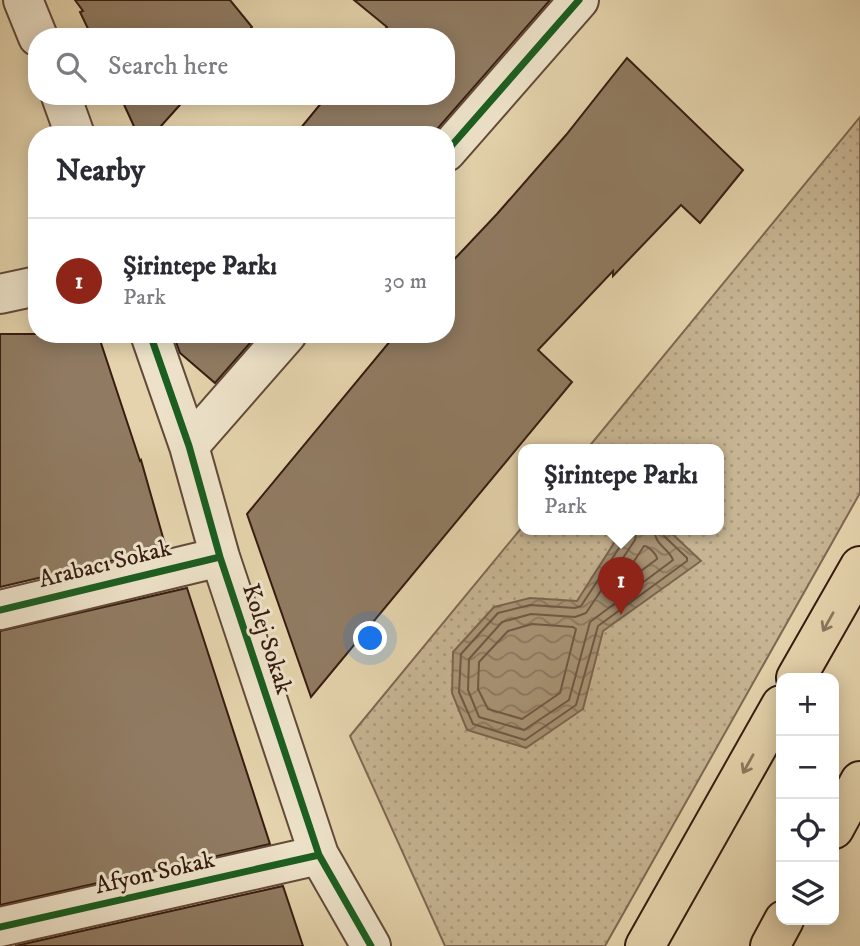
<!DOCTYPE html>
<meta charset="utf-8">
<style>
body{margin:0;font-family:"IM FELL DW Pica",serif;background:#f2f2f3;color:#2b2b33}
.controls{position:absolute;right:21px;bottom:21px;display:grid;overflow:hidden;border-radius:14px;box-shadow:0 4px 18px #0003}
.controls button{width:63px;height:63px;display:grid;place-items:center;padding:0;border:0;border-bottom:2px solid #e1e1e2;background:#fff;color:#2b2b33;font:35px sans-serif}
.you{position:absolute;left:371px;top:639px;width:24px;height:24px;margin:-18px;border:5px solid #fff;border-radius:50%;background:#1a73e8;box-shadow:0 0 0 10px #1a73e833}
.badge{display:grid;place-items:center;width:46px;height:46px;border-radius:50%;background:#8f2418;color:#fff;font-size:23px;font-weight:700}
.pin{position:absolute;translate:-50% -58px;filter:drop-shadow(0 2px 4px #0008)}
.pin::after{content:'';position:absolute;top:37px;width:24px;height:21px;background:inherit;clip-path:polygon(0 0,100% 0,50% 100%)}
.popup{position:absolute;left:518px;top:444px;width:206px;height:91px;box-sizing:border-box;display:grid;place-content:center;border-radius:14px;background:#fff;filter:drop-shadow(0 2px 5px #0005);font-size:23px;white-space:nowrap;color:#7c7c81}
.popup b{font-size:26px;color:#2b2b33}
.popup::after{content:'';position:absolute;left:50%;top:100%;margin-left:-14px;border:14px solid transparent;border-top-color:#fff}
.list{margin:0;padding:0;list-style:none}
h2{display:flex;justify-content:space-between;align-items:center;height:91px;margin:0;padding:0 28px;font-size:30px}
h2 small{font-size:23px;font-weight:400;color:#7c7c81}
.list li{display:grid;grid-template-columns:46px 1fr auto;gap:21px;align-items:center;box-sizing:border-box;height:126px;padding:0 28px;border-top:2px solid #e1e1e2}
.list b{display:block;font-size:26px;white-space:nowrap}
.list p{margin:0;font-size:23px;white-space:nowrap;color:#7c7c81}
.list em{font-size:23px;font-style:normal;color:#7c7c81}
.icon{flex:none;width:38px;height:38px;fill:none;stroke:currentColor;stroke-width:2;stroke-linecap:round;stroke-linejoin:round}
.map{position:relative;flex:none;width:860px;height:946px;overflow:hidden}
.search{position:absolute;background:#fff;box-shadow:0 4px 18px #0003;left:28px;top:28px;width:427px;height:77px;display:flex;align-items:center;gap:18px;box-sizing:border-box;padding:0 24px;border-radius:28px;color:#7c7c81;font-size:26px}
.panel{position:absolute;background:#fff;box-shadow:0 4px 18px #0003;left:28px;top:126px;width:427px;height:217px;border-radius:28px}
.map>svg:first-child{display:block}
.park{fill:url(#park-dots);stroke:#7e6852;stroke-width:2}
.water{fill:url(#water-waves);stroke:#7b654e;stroke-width:2}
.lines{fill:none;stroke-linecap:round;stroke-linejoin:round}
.shore{stroke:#705844;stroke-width:2}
.building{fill:#907b62;stroke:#361c11;stroke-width:2}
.street-casing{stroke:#624a38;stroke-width:42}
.primary-casing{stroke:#361c11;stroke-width:42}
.street{stroke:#ede2c9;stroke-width:38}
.primary{stroke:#e4d3ac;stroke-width:38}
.cycleway-casing{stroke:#ede2c9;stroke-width:11}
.cycleway{stroke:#1b5e20;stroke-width:7}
.oneway{stroke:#8d785e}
.labels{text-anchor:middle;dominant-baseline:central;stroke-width:6;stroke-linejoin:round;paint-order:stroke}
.street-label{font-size:24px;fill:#361c11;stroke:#ede2c9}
</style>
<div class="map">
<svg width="860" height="946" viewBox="0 0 860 946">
<defs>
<pattern id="park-dots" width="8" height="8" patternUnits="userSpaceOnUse" patternTransform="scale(1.75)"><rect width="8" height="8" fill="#c6b492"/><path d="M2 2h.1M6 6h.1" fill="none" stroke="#ab9a7d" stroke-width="1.8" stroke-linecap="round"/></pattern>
<pattern id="water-waves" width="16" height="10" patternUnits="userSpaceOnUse" patternTransform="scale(1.75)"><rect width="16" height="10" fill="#a99577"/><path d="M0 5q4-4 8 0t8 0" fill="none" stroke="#8a7960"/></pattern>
</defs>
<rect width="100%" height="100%" fill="#e4d3ac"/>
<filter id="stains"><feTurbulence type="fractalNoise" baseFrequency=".00286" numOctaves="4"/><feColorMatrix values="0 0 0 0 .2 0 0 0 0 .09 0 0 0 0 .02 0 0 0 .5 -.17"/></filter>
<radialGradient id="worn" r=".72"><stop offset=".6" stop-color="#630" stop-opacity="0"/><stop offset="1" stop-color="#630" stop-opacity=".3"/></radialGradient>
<!-- park -->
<path class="park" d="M860,117V493L605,946H445L350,736L523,526V529H719V449H587Z"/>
<!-- water -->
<path class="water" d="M623,529H667L701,561L603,631L583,709L526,748L467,730L452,693L453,652L494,607L530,598L577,601Z"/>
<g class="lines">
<!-- shore -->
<path class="shore" d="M628,529L627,536L581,606L575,608L530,605L498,613L461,654L459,692L473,724L525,740L576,705L598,626L687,561V558L664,536L662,529
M637,529L635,540L586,613L575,617L531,614L502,622L469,659L468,690L479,717L524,730L569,700L590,622L673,560C669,548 655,546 654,529
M644,546C649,546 657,555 657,559L630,579H626L625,575Z
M532,624L573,627L576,629L560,693L522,719L488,709L478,689L479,662L508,631Z"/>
</g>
<!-- building -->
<path class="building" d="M75,0H230L252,27L243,37H92L80,12L83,11Z
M354,0H550L432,135H295L327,96H446V37H378L387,27Z
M627,58L743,170L700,223L681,205L613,276V271L538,350L572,382L311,697L247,514L396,334H446V268L497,214L566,135Z
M120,96H188L153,135H138Z
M0,334H98L140,461L141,460L166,548L0,587Z
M173,334H258L215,383L180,353Z
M187,588L270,844L0,905V631Z
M283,886L303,946H15Z"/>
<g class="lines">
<defs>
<path id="street" d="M23,0L38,37
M61,96L75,135
M446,152L579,0
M0,294L37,286
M150,334L189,446L220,557L319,855L371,946
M189,446L287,334
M0,610L220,557
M0,927L319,855"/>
<path id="primary" d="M796,678L860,566
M834,829L860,781
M645,946L781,705
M770,946L784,920"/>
</defs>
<!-- street casing -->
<use href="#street" class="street-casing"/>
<!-- primary casing -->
<use href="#primary" class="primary-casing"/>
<!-- street -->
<use href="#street" class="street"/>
<!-- primary -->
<use href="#primary" class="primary"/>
<defs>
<path id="cycleway" d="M446,152L579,0
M150,334L189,446L220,557L319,855L371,946
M0,610L220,557
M0,927L319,855"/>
</defs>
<!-- cycleway casing -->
<use href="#cycleway" class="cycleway-casing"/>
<!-- cycleway -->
<use href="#cycleway" class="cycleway"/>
</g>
<!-- one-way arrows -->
<defs><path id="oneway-shaft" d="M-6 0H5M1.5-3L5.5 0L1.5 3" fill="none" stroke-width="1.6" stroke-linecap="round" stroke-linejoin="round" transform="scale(1.75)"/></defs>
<g class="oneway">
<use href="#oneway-shaft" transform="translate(828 622) rotate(119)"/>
<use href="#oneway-shaft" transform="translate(748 764) rotate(119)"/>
</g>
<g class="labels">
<!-- street labels -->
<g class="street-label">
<text transform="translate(105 564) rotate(-14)">Arabacı Sokak</text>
<text transform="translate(267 639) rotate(72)">Kolej Sokak</text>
<text transform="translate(155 873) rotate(-13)">Afyon Sokak</text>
</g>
</g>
<rect width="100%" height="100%" filter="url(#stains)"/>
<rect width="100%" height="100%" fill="url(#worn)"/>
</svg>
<div class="controls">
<button>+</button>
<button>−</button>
<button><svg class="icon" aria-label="locate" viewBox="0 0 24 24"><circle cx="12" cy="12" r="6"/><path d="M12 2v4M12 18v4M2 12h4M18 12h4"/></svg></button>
<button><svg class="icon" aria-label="layers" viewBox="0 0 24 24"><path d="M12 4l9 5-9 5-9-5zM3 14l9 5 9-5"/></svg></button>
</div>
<div class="you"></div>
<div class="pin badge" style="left:621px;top:615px">1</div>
<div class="popup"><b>Şirintepe Parkı</b>Park</div>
<div class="search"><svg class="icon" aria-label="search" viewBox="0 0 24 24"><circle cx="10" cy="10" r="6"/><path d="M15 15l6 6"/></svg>Search here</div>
<section class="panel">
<h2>Nearby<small></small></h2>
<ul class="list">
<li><span class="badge">1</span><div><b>Şirintepe Parkı</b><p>Park</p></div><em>30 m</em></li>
</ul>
</section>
</div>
